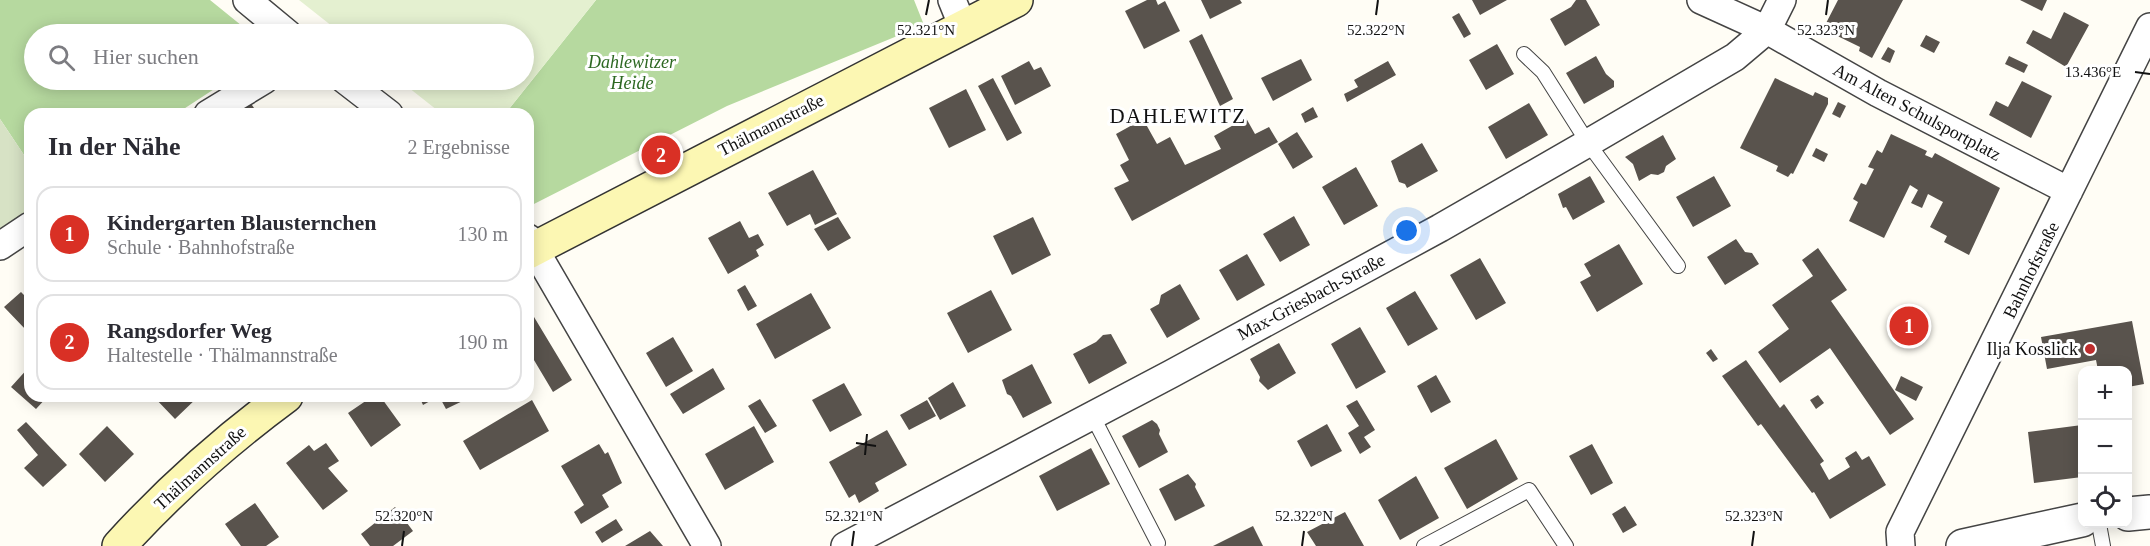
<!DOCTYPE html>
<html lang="de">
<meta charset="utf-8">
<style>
body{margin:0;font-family:Georgia,serif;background:#f2f2f3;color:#2b2b33}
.controls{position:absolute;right:18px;bottom:18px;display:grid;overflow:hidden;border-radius:12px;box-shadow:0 3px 15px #0003}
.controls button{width:54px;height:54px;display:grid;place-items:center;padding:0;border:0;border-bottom:2px solid #e1e1e2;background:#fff;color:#2b2b33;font:30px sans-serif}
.you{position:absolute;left:1407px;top:231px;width:21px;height:21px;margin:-15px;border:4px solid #fff;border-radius:50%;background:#1a73e8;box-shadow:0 0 0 9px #1a73e833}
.badge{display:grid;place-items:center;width:39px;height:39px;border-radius:50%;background:#d93025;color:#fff;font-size:20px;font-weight:700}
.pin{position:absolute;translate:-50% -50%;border:3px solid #fff;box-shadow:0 2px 6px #0006}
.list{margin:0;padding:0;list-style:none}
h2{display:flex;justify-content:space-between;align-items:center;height:78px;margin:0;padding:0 24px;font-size:26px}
h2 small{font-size:20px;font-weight:400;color:#7c7c81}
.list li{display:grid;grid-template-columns:39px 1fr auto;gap:18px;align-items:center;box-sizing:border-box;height:96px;margin:0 12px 12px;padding:0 12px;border:2px solid #e1e1e2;border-radius:18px}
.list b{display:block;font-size:22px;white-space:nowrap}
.list p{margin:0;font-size:20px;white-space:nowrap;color:#7c7c81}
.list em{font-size:20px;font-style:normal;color:#7c7c81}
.icon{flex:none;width:33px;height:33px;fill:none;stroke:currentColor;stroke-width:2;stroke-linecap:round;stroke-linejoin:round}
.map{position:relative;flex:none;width:2150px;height:546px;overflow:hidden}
.search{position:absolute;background:#fff;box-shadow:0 3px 15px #0003;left:24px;top:24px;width:510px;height:66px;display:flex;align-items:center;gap:15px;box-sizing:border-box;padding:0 21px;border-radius:33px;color:#7c7c81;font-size:22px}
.panel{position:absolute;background:#fff;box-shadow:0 3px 15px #0003;left:24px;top:108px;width:510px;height:294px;border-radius:18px}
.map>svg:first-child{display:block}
.forest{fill:#b6d99f}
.cemetery{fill:#d7e2c5}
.pitch{fill:#e4f0d0}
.building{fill:#59534d}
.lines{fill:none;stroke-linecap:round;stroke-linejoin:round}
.service-casing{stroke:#444;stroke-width:16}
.minor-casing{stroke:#444;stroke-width:30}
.tertiary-casing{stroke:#444;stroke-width:36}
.secondary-casing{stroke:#333;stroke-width:36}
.service{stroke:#fff;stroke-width:14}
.minor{stroke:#fff;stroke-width:27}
.tertiary{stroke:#fff;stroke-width:33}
.secondary{stroke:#fcf7b3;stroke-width:33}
.ticks{fill:none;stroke:#111;stroke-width:2}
.poi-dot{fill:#bd2d2d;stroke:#fff;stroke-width:2}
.labels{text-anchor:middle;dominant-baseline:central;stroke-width:6;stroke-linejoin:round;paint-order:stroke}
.park-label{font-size:18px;font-style:italic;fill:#2d6822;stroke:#fff}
.street-label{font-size:18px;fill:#111;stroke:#fff}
.poi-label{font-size:18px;fill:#111;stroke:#fff;text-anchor:end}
.quarter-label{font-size:21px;letter-spacing:1.5px;fill:#111;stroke:#fff}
.ticks-label{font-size:15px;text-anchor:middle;fill:#111;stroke:#fff;stroke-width:6;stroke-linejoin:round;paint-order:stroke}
</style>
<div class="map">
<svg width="2150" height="546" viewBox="0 0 2150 546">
<rect width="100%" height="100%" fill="#fffdf5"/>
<!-- forest -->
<path class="forest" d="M0,0H210L252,34H34V80H228L176,114H30V164L0,119Z
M596,0H914L924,25L727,106L530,206L528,114H505Z"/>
<!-- cemetery -->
<path class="cemetery" d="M0,119L30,164V210L0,230Z"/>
<!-- pitch -->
<path class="pitch" d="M299,0H596L505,114H442L399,80H524V34H342Z"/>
<!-- building -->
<path class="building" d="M1147,0H1156L1158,5L1165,1L1180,31L1144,49L1125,11Z
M1201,0H1240L1242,3L1210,19Z
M1472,0H1507L1480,15Z
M1576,0H1586L1600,25L1565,46L1550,19L1571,7Z
M1838,0H1903L1872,58L1859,51L1860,47L1823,29Z
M2020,0H2047L2042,11Z
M2064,12L2089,25L2066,67L2026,43L2033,30L2051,39Z
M1459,13L1471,34L1464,38L1452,17Z
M1202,34L1233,99L1220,106L1189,41Z
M1926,35L1940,42L1934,53L1920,46Z
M1497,44L1514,74L1486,90L1469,60Z
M1888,47L1895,51L1890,63L1881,59Z
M1596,56L1606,74L1614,81V87L1584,104L1566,73Z
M2009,56L2028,65L2024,73L2005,64Z
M1301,59L1312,80L1273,101L1261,78Z
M1029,61L1034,70L1041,67L1051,86L1015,105L1001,76Z
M1388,61L1396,75L1347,102L1344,94L1358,87L1354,80Z
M993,78L1022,133L1007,141L978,86Z
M1775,78L1813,96L1815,92L1828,98V104L1793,174L1791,173L1788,177L1776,171L1778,166L1740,148Z
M2022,81L2052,96L2031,138L1989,115L1996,101L2008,107Z
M966,89L986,130L949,148L929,108Z
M250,102L258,114H236L235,112Z
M1838,102L1846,106L1840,118L1832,114Z
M1529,103L1548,135L1506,159L1488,127Z
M1313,107L1318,117L1305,123L1301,114Z
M1246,118L1255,134L1269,127L1278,142L1132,221L1114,188L1129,181L1120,165L1129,160L1116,134L1143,119L1157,144L1170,137L1185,165L1221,149L1214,136Z
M1297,132L1313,157L1293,169L1278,144Z
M1891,134L1927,151L1925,155L1932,158L1935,153L2000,188L1969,255L1944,242L1947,236L1930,227L1943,202L1928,194L1922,208L1911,203L1918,190L1910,185L1884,238L1849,221L1858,202L1853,199L1861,183L1866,185L1874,169L1868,167L1877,150L1882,153Z
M1663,135L1676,159L1666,166L1664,172L1658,175L1651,174L1639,181L1633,164L1625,157Z
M1422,143L1438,171L1407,188L1405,184L1399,182L1391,161Z
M1816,148L1828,154L1824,162L1812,156Z
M1356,167L1378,206L1344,225L1322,187Z
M813,170L837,214L815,225L810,214L787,226L768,193Z
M1590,176L1605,202L1573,220L1566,207L1563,208L1558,194Z
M1714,176L1731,206L1693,227L1676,197Z
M1294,216L1310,245L1280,262L1263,234Z
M838,217L851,238L828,251L814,229Z
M1033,217L1051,255L1012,275L993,236Z
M740,221L749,238L758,234L764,245L756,250L759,256L728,274L708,238Z
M1736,239L1745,252L1752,253L1759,264L1725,285L1707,257Z
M1619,244L1643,284L1597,312L1580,282L1591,276L1584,264Z
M1818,248L1847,290L1831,301L1914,419L1890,435L1830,348L1780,383L1758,352L1789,329L1772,305L1813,276L1802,260Z
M1247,254L1265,285L1237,301L1219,270Z
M1480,258L1506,303L1476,320L1450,275Z
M1180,284L1200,319L1167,338L1150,309L1159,304L1161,295Z
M745,285L757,306L748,311L737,290Z
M991,290L1012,330L968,353L947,313Z
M1415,291L1438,329L1408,346L1386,308Z
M21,292L30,301V328L27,331L4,307Z
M811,293L831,328L775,359L756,324Z
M528,307L572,380L553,392L528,350Z
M2132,321L2144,384L2128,387V370H2098L2096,360L2047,369L2041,337Z
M1360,327L1386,372L1356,389L1331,344Z
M1111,334L1127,363L1089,384L1073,354L1096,342L1103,335Z
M673,337L693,371L666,387L646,353Z
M1279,343L1296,373L1268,390L1259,381L1260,377L1250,359Z
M1711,349L1718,359L1713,362L1706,353Z
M1746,360L1780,408L1784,404L1824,461L1820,464L1829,480L1850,467L1845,458L1856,451L1862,460L1869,456L1886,485L1830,519L1814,492L1812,493L1761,424L1758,426L1722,376Z
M1032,364L1052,403L1023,418L1011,396L1007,394L1002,380Z
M30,366V396H48L36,409L11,387Z
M713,368L725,389L683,414L670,394Z
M1436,375L1451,402L1431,413L1417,386Z
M1901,376L1923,387L1916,401L1895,390Z
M953,382L966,406L940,420L928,398Z
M844,383L862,415L830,432L812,400Z
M1818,395L1824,403L1816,409L1810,400Z
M153,396H199L175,419Z
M373,396H380L401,425L371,447L348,413Z
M419,396H473L446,409L439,396L423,405Z
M760,399L777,426L765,433L748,406Z
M532,400L549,431L480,470L463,441Z
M927,400L936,416L909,430L900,415Z
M1357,400L1375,430L1364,437L1371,447L1360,454L1348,433L1359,426L1346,406Z
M1152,420L1157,424L1160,430L1159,434L1168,452L1139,468L1122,436Z
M26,422L67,465L43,487L24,468L38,455L17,430Z
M1327,424L1342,451L1311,467L1297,441Z
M2082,425V477L2034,483L2028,432Z
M107,426L134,454L105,482L79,454Z
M754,426L774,462L725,490L705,454Z
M887,430L907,465L875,483L879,491L859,503L855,494L849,498L829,462Z
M1496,439L1518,479L1467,509L1444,468Z
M326,443L339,461L328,468L348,491L323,510L286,463L309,445L314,451Z
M599,444L605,454L608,452L622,483L602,495L609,507L581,524L574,512L584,505L561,466Z
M1592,444L1613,483L1591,495L1569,456Z
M1091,448L1110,484L1057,511L1039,476Z
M1188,474L1196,484L1195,487L1205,506L1175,521L1159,489Z
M1416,476L1439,518L1400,540L1378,500Z
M255,503L279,537L266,546H241L225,524Z
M1625,506L1637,525L1623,533L1612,514Z
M395,507L413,531L393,546H370L361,534Z
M1345,512L1364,546H1316L1307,532Z
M616,519L623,530L602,543L595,532Z
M1253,526L1263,546H1213Z
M650,531L663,546H625Z"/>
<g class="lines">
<defs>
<path id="service" d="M1524,54L1543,72L1588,143L1678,266
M1092,415L1158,543
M2099,524L2103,546
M1424,546L1529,490L1566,546"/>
<path id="minor" d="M247,0L288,34
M952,0L963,27
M1701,0L1767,30L1878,93L2069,191
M345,80L389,114
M208,114L264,80
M528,238L707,546
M0,246L30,226
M845,546L1171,374L1440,228L1588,143L1735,57L1767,30L1782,0
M1901,546L1900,532L2150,27"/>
<path id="tertiary" d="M2128,514L2150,512
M1963,546L2082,520"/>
<path id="secondary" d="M528,252L1016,0
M119,546C170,490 225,441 286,396"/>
</defs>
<!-- service casing -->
<use href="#service" class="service-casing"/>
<!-- minor casing -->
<use href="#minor" class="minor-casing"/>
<!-- tertiary casing -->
<use href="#tertiary" class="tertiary-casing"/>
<!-- secondary casing -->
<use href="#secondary" class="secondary-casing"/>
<!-- service -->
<use href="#service" class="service"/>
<!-- minor -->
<use href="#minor" class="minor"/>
<!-- tertiary -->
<use href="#tertiary" class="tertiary"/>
<!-- secondary -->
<use href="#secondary" class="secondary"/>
</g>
<!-- ticks -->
<path class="ticks" d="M926,15L929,0M1376,15L1378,0M1826,15L1828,0M2135,72L2150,74M856,443L876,446M865,455L867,434M402,546L404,531M852,546L854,531M1302,546L1304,531M1752,546L1754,531"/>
<!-- markers -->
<circle class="poi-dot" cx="2090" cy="349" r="6"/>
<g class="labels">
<!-- park labels -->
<g class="park-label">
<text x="632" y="62">Dahlewitzer<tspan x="632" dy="21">Heide</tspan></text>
</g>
<!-- street labels -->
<g class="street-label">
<text transform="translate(1917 112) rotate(28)">Am Alten Schulsportplatz</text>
<text transform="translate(771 125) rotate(-27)">Thälmannstraße</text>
<text transform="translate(2031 270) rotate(-64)">Bahnhofstraße</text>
<text transform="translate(1311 297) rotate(-28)">Max-Griesbach-Straße</text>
<text transform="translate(200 468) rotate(-42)">Thälmannstraße</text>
</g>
<!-- poi labels -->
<g class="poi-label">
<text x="2078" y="349">Ilja Kosslick</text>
</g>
<!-- quarter labels -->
<g class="quarter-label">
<text x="1178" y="116">DAHLEWITZ</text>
</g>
</g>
<g class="ticks-label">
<text x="926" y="35">52.321°N</text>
<text x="1376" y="35">52.322°N</text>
<text x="1826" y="35">52.323°N</text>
<text x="2093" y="77">13.436°E</text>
<text x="404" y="521">52.320°N</text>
<text x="854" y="521">52.321°N</text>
<text x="1304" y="521">52.322°N</text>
<text x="1754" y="521">52.323°N</text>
</g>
</svg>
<div class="controls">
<button>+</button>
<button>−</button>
<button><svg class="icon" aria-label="locate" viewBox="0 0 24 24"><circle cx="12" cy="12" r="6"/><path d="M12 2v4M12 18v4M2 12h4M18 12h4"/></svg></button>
</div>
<div class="you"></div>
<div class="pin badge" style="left:1909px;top:326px">1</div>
<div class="pin badge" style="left:661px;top:155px">2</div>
<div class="search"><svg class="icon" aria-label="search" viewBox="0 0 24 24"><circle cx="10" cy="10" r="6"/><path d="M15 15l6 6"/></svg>Hier suchen</div>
<section class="panel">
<h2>In der Nähe<small>2 Ergebnisse</small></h2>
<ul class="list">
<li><span class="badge">1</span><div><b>Kindergarten Blausternchen</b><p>Schule · Bahnhofstraße</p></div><em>130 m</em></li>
<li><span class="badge">2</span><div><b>Rangsdorfer Weg</b><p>Haltestelle · Thälmannstraße</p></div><em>190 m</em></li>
</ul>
</section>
</div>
